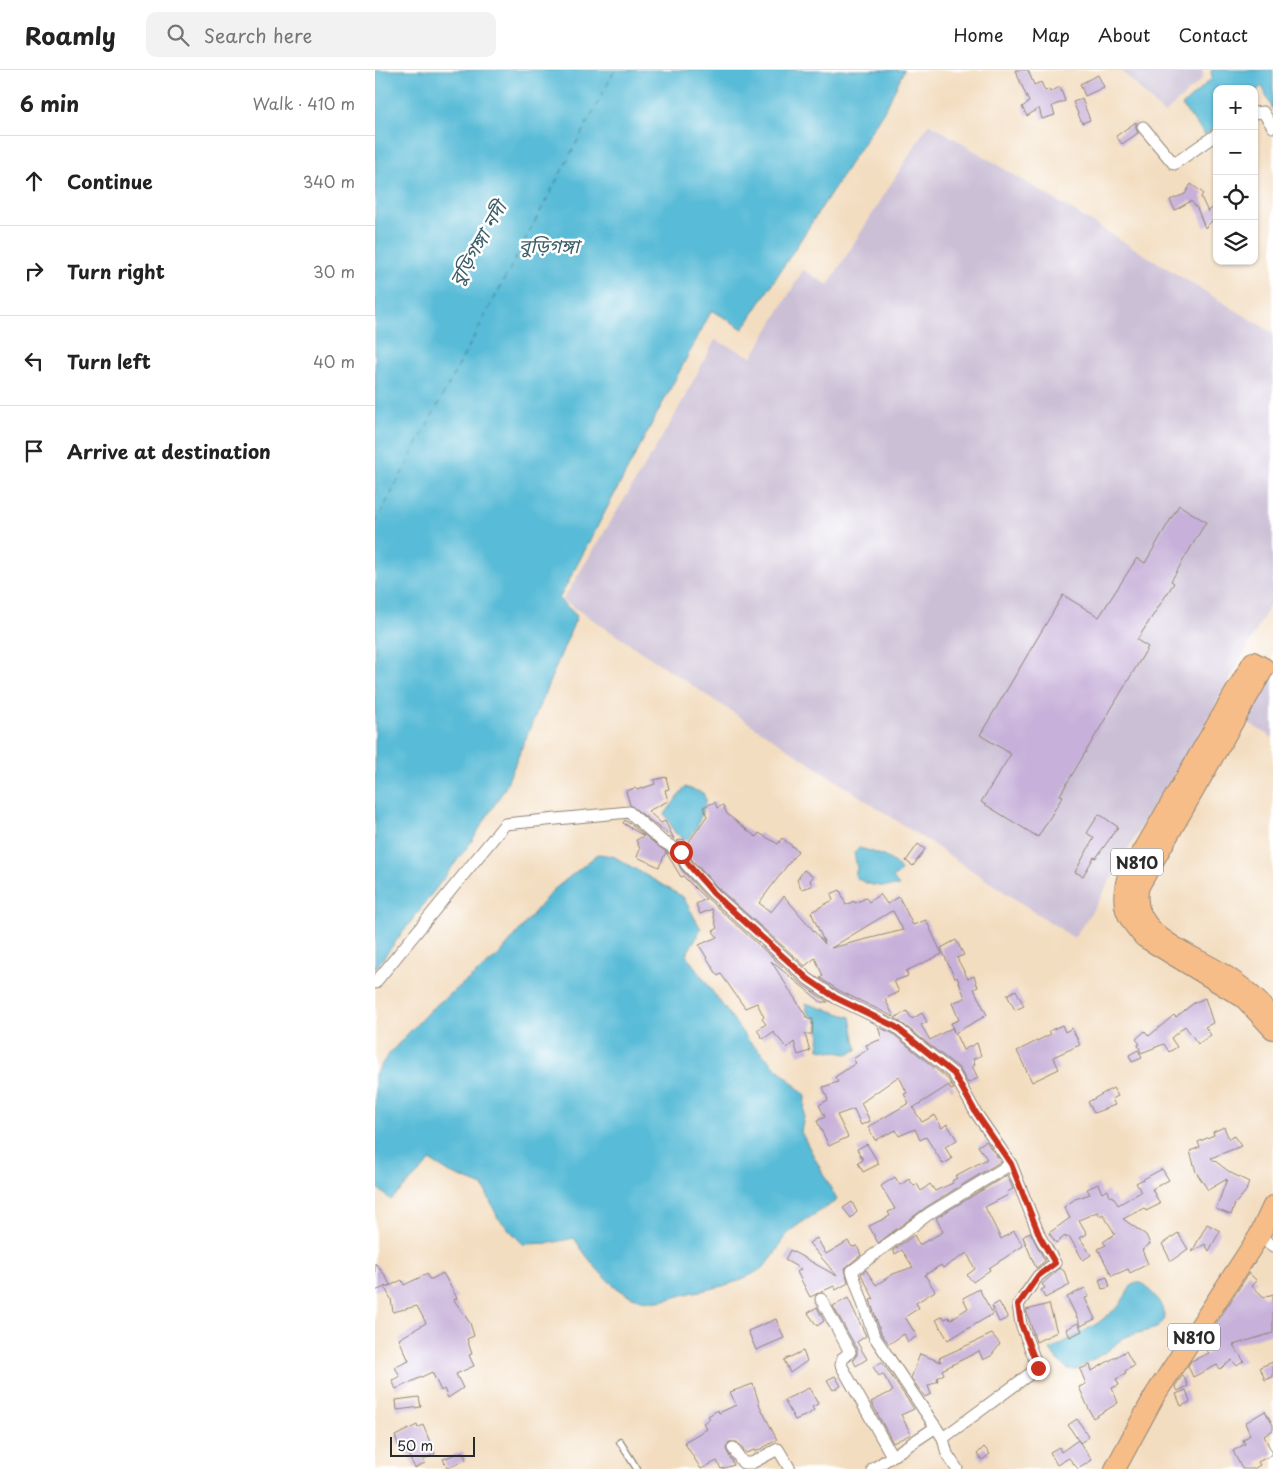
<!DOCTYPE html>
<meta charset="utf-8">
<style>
body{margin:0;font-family:"Playpen Sans","Noto Sans Bengali",sans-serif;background:#f2f2f2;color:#222}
.controls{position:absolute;right:15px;top:15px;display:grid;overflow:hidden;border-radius:10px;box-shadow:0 1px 4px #0004}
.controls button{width:45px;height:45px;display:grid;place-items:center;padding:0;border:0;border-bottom:1px solid #e0e0e0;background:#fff;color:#222;font:25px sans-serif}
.scale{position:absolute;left:15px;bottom:12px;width:85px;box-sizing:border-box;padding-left:5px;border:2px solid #2b2b2b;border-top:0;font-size:14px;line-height:18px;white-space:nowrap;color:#2b2b2b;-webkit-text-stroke:4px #fff;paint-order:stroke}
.stop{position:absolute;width:15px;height:15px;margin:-11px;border:4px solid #c8321e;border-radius:50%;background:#fff}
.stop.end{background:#c8321e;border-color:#fff;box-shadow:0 1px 5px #0008}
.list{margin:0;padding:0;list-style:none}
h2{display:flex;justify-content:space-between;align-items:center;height:65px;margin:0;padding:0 20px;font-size:21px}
h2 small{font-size:16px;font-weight:400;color:#767676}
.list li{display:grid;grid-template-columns:32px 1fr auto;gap:15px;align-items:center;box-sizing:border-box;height:90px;padding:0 20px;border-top:1px solid #e0e0e0}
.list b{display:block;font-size:19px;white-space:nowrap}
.list em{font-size:16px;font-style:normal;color:#767676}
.icon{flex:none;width:28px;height:28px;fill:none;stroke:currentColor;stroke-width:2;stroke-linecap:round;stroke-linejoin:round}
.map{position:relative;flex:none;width:898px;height:1399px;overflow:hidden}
header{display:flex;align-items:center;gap:30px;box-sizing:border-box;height:70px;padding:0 25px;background:#fff;border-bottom:1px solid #e0e0e0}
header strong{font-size:24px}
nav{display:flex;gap:28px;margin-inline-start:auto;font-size:18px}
.search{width:350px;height:45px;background:#f2f2f2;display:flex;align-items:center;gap:12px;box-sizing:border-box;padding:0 18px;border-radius:10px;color:#767676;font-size:19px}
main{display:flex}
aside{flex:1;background:#fff}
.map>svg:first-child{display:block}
.industrial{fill:#cbbfd5}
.water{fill:#59bbd7;stroke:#427381}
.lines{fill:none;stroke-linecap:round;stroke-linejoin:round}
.ferry{stroke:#3b5d67;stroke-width:1;stroke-dasharray:6 5;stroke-linecap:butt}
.building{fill:#c7b0d9;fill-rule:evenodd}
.service-casing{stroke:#8f8476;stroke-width:8}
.minor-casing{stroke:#8f8476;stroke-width:13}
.trunk-casing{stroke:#8f8476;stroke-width:22}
.service{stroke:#fff;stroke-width:5.5}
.minor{stroke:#fff;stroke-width:11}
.trunk{stroke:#f7bd88;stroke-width:20}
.route{stroke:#c8321e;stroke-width:6}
.labels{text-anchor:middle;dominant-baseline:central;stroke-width:5;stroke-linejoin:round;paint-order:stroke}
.shield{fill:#fff;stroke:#6b6b6b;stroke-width:1}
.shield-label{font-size:16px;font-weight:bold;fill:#2b2b2b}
.water-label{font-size:19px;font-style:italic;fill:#3b5d67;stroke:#fff}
</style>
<header>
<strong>Roamly</strong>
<div class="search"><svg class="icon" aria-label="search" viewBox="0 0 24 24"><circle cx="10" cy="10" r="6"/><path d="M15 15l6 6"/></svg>Search here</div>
<nav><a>Home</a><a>Map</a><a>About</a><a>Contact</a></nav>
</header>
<main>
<aside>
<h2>6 min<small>Walk · 410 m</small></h2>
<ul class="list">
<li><svg class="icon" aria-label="ahead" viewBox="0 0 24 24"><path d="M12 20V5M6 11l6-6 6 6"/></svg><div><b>Continue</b></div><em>340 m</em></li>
<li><svg class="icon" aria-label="right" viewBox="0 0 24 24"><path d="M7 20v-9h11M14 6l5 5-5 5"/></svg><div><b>Turn right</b></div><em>30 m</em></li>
<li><svg class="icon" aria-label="left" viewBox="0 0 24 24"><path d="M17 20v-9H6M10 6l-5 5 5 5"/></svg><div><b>Turn left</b></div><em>40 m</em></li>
<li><svg class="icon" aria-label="arrive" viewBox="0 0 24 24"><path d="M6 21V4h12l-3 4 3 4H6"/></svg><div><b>Arrive at destination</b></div></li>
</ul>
</aside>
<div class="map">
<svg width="898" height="1399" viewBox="0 0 898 1399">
<rect width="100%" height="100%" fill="#fff"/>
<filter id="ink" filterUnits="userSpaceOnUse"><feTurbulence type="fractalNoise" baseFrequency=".02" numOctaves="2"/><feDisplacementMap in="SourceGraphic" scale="10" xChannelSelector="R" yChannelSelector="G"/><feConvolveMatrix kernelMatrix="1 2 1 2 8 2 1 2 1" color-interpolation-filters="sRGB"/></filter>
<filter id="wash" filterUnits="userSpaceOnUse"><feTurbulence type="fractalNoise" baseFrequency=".0096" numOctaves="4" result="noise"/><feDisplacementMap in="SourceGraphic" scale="20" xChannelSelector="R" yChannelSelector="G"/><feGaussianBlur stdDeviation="1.12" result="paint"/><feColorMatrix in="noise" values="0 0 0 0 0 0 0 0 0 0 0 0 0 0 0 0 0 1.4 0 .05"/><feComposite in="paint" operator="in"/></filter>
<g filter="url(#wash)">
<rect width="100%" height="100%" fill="#f3ddc0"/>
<!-- industrial -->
<path class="industrial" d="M746,0H828V8L789,44Z
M554,53L898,263V530L823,667L771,748L721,835L699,868L188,530L298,349L340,270L377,287L428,200L453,215Z
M898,603V668L869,650Z"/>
<!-- water -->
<path class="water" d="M0,0H529L512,36L368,259L337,240L184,529L202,546L130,718L96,772L0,899Z
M836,0H898V40L887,16L879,23V19H842V55L830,65L807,36L837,8Z
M310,717L328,723L331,730L322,757L312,770L300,763L290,744Z
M484,778C497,781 520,788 526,801L518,808L524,816C509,817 491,817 480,806L482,798L479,782Z
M223,784L238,786L308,827L326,859L311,885L372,969L430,1025L429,1047L426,1062L462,1130C447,1141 428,1150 414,1162C402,1174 403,1186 387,1198C368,1212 343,1218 320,1222C308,1224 295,1230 283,1231C246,1235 217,1195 199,1168L176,1173L148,1174L123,1148L108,1116L75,1103L56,1091L16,1130L0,1116V1004L13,985L55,940L124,885L177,821Z
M430,933L476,947L482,980L472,984L444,979C444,965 448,951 433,944Z
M758,1213H767C778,1223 788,1233 790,1249L782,1258L749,1267L734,1280L700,1300L693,1299L682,1290L675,1280L723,1253L744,1236Z"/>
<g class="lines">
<!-- ferry -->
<path class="ferry" d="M0,454L240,0"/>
</g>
<g id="blocks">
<!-- building -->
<path class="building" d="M640,0H653L659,15L666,12L670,21L674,19L675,22L685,17L690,31L677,36L680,45L667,49L664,38L652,46L647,37L654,32Z
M723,5L729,17L710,26L705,14Z
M707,29L715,50L707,53L698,32Z
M761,52V58L763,63L747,74L741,66Z
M816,114L828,123L826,127L833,142L842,133V146L830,158L822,138L816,131L800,140L795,130L810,124Z
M804,435L831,452L796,511L799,513L762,570L773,577L685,725L688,726L663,767L606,732L636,684L605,665L688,525L724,547L762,488L770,493Z
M291,707L294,719L290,720L293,731L273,741L286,753L290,751L299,769L255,735L251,721L260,718L262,720L280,714L279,710Z
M340,732L342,738L348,735L352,744L381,767L384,763L403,774L407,768L423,781L384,833L396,842L409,826L450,874L436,842L458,830L456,824L465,820L471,835L479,831L480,833L491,828L494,832L505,824L512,834L524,827L538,855L551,850L567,884L531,901L533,906L519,911L524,922L510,929L519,947L465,921L445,908L448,906L440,888L430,896L343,818L317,790L313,779L302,771L309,769L311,776L332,746L328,737ZM518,841L528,860L456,878L515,842Z
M724,744L743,757L721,788L719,787L708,806L700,802L719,768L712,763Z
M250,750L291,782L284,797L262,787L265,779L261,770L269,766L248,753Z
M543,774L550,779L538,796L531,791Z
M291,782L300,787L306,799L333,829L428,915L453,932H446L396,891L433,949H438L437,964H430L435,981L423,985L419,972L412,978L398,962L388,969L382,960L391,954L387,949L389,947L382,933L370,938L346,904L343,906L324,875L342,867L338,861L342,859L337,839L325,844L321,834L331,829L308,806L306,807Z
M429,800L438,807L435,810L437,816L426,819L422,810Z
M581,870L589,885L582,888L593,909L599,906L603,917L599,919L612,945L580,963L588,980L602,973L606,986L598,989L600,995L597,996L603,1008L593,1013L584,998L520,948L532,941L537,949L547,943L552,952L546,955L555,970L577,958L579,962L576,953L584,950L577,933L590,928L582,907L580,908L576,900L566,878Z
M641,920L649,936L640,940L632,925Z
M830,928L838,953L830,957L836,965L823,974L810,956L796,968L802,977L794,982L789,974L766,983L763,975L765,974L761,969L770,961L774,966L799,945L801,947L819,933Z
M687,955L690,962L697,958L705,975L678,987L684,999L657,1012L642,981L676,964L674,961Z
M503,957L517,963L573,1009L579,1019L576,1020L574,1015L538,1038L547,1052L560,1045L567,1058L572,1054L582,1070L570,1077L577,1089L568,1094L551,1067L545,1070L540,1059L524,1066L521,1060L500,1070L493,1057L534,1033L529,1024L532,1023L524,1006L486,1033L495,1051L486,1055L479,1039L462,1045L473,1067L454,1076L442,1051L450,1047L444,1035L453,1030L448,1017L463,1012L460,1007L481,993L478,989L493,979L491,975L507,969Z
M763,980L767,988L757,992L754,985Z
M738,1018L743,1026L737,1029L740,1035L719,1043L713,1032Z
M849,1057L854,1069L859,1066L866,1076L836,1088L856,1103L874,1112L871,1121L860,1134L856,1145L841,1139L852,1109L833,1120L821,1102L815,1081L825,1077L823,1072L839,1065L838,1062Z
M611,1071L625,1092L551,1137L503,1173L494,1156L515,1146L513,1142L520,1139L506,1116L520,1107L525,1115L534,1109L539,1116L542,1114L546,1121L555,1114L560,1121L578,1113L577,1111L582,1108L580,1106L612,1089L603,1076Z
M492,1074L504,1094L488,1102L483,1093L488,1090L482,1079Z
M787,1099L794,1110L777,1119L785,1134L771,1141L769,1138L748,1149L771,1165L775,1174L767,1180L773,1194L755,1203L753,1199L737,1206L723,1179L731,1175L728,1172L740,1164L728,1144L725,1146L722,1142L704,1150L712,1164L705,1168L716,1185L708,1190L694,1166L691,1168L690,1166L681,1173L674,1163L695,1148L689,1137L700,1129L715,1124L712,1119L723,1114L727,1123L733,1120L735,1127L738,1126L743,1135L766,1122L761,1113Z
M632,1105L638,1119L632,1122L633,1125L610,1137L626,1169L639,1161L648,1176L614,1198L615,1200L598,1212L592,1205L600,1199L592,1183L568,1198L566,1195L550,1205L560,1221L541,1233L544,1238L530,1247L542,1266L533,1272L529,1264L514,1274L506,1263L495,1230L499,1229L486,1204L491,1200L501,1215L518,1204L538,1197L527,1180L520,1184L518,1180L539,1165L544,1175L568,1162L561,1148Z
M477,1132L482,1142L476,1148L468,1138Z
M832,1154L845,1161L834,1181L830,1174L817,1182Z
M655,1162L670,1191L661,1198L648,1167Z
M803,1163L813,1179L796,1191L787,1174Z
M442,1168L451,1184L473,1171L477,1177L482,1176L486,1185L470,1198L473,1213L461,1220L459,1216L435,1227L422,1202L426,1199L410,1190L415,1180L462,1206L434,1173Z
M0,1193L10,1205L15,1215L0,1221Z
M685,1198L689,1201L695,1215L670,1228L666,1220L670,1218L667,1214Z
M68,1203L82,1228L79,1230L95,1253L99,1266L92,1269L97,1284L94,1285L99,1296L81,1304L88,1318L73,1328L69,1319L66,1321L57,1302L21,1319L17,1310L25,1307L20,1297L34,1291L24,1269L51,1253L42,1236L18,1242L16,1229L10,1218L27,1210L29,1215L52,1204L54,1209H57Z
M874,1203L882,1211L877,1216L889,1227L898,1224V1263L858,1275L869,1291L862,1296L857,1290L845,1299L842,1295L818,1307L813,1296L816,1291L834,1283L827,1275L837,1264L835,1263Z
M732,1207L735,1217L727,1219L724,1210Z
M710,1218L714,1227L710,1228L720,1249L706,1256L692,1227Z
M604,1219L618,1244L573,1270L561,1250L568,1246L570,1249L574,1247L575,1250L593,1238L588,1228Z
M473,1228L491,1266L482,1272L492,1289L481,1296L478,1290L482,1285V1279L458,1236Z
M624,1232L633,1248L624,1252L617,1236Z
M674,1234L682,1262L661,1272L651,1240Z
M442,1237L449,1251L442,1256L433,1243Z
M401,1249L409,1268L381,1280L373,1261Z
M703,1253L707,1261L695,1267L691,1259Z
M617,1264L625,1274L616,1286L608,1290L604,1281L567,1300L569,1304L562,1308L563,1311L553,1316L556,1324L550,1327L536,1308L545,1284L566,1292L564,1288Z
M428,1281L432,1291L415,1303L409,1290Z
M751,1281L759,1296L750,1301L751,1304L741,1309L744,1315L737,1318L743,1333L718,1348L704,1317L711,1314L705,1299L715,1295L717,1301Z
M507,1292L539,1339L526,1345L536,1364L518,1373L496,1332L518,1321L508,1304L504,1306L498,1297Z
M898,1292V1307L890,1310L885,1297Z
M808,1305L813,1316L803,1321L800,1316Z
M460,1306L466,1316L458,1320L452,1310Z
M378,1314L385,1336L402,1370L380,1382L379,1380L371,1383L362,1372H354L351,1379L359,1395L346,1399L342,1391L326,1399L309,1372L332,1359L328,1353L335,1349L333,1346L343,1340L344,1343L361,1335L355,1322Z
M434,1318L443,1334L437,1337L439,1340L434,1344L420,1350L409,1330Z
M811,1320L815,1332L806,1336L801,1324Z
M44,1327L46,1337L22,1340L21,1330Z
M890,1341L898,1355V1360L889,1366L898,1384L883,1392L885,1395L879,1399H867L858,1381L870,1374L868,1370L875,1365L870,1353Z
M702,1349L714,1367L705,1373L693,1355Z
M42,1355L43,1358L48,1355L60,1384L48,1389L50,1393L40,1398L29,1377L25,1379L20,1366Z
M703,1370L717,1390L703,1399L694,1388L682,1395L675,1382L684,1377L686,1382Z
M609,1377L615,1384L607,1390L602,1384Z
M88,1381L91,1390L72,1398L68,1389Z"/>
</g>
</g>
<g filter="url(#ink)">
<use href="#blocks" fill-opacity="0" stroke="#8f8476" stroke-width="1"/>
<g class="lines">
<defs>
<path id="service" d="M245,1372L262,1399"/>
<path id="minor" d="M879,43L888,42L898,57
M768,57L799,94L842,64
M0,913L130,754L254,742L287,771L306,782L311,794L338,823L433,909L461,928L521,957L579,1004L601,1043L636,1094L665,1167L680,1193L663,1206L643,1235L646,1254L663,1298L568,1368L572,1384L582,1399
M884,1166L898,1176
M446,1229L475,1282L468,1288L466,1295L517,1386
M568,1368L499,1266L477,1201L555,1143L636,1094
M358,1378L368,1393H377L403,1379L415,1399
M498,1399L561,1357"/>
<path id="trunk" d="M898,949C884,929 864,914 843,901C812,882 752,863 764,816L889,598L878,592L752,809C745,836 751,847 769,867L869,928L898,959
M740,1399L780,1325L884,1166L898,1136"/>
</defs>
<!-- service casing -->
<use href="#service" class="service-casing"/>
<!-- minor casing -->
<use href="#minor" class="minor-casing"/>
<!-- trunk casing -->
<use href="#trunk" class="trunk-casing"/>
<!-- service -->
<use href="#service" class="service"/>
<!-- minor -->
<use href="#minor" class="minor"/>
<!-- trunk -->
<use href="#trunk" class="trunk"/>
</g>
</g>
<g class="lines" filter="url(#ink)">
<!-- route -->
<path class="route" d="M306,782C313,798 328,809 338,823L433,909L461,928L521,957L579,1004L601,1043L636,1094L665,1167L680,1193L663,1206L643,1235L646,1254L663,1298"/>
</g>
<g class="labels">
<!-- shield labels -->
<g class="shield">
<rect x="736" y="778.5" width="52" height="27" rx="4"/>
<rect x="793" y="1253.5" width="52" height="27" rx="4"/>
</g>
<g class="shield-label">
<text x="762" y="792">N810</text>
<text x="819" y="1267">N810</text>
</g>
<!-- water labels -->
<g class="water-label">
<text transform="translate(102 173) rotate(-60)">বুড়িগঙ্গা নদী</text>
<text x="174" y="175">বুড়িগঙ্গা</text>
</g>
</g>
</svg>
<div class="controls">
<button>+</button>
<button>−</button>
<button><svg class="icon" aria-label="locate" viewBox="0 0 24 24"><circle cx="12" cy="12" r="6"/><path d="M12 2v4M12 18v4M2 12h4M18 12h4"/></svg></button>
<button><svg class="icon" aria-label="layers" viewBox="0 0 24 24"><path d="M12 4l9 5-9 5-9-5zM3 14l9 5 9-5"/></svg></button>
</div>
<div class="scale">50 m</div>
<div class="stop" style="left:306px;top:782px"></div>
<div class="stop end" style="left:663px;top:1298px"></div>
</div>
</main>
